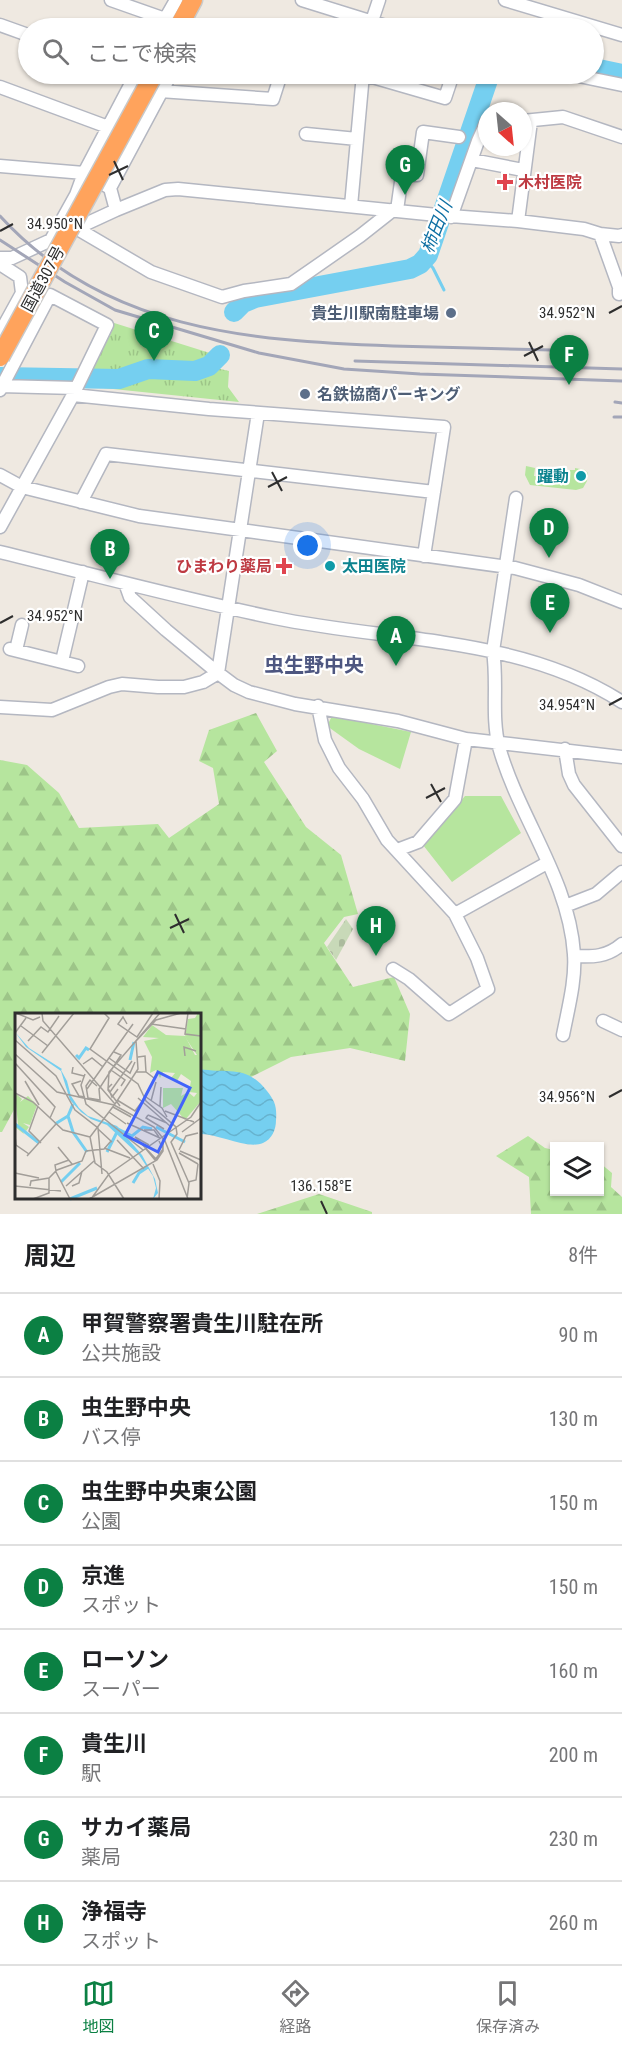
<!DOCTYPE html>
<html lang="ja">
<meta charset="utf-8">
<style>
body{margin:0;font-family:"Roboto Condensed","Noto Sans JP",sans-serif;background:#f2f2f2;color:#202124}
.controls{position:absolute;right:18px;bottom:18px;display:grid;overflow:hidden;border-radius:0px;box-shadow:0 2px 4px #0004}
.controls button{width:54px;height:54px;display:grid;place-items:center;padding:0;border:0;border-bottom:2px solid #e0e0e0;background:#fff;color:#202124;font:30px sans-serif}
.compass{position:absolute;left:478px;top:102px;width:54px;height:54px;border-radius:50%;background:#fff;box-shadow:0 2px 4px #0004;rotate:153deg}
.you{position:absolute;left:308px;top:546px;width:21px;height:21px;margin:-15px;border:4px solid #fff;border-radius:50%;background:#1a73e8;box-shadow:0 0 0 9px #1a73e833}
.badge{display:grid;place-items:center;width:39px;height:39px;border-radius:50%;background:#0b8043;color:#fff;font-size:20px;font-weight:700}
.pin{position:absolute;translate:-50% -50px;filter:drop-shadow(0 2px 3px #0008)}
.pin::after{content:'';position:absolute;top:32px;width:21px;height:18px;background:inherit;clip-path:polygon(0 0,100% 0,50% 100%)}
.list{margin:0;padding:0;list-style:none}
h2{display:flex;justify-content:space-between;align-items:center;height:78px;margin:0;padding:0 24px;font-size:26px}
h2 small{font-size:20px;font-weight:400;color:#757577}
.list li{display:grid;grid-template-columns:39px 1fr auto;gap:18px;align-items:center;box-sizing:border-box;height:84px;padding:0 24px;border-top:2px solid #e0e0e0}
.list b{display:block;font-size:22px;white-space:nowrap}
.list p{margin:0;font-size:20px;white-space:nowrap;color:#757577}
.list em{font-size:20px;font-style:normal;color:#757577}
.icon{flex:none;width:33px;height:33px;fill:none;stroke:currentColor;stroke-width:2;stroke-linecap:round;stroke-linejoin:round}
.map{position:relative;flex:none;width:622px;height:1214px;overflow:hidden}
.search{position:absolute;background:#fff;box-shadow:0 2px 4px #0004;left:18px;right:18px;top:18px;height:66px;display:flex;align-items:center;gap:15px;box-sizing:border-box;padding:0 21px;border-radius:33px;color:#757577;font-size:22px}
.sheet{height:750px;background:#fff}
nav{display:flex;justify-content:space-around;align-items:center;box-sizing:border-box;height:84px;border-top:2px solid #e0e0e0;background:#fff;font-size:16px;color:#757577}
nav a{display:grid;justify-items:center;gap:3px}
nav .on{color:#0b8043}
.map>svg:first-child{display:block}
.grass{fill:#b6e59e}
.forest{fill:url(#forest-firs)}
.cemetery{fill:url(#cemetery-stones)}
.park{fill:url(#park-tufts)}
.water{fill:url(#water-waves)}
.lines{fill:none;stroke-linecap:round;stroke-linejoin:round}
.stream{stroke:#75cff0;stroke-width:3}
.river{stroke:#75cff0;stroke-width:20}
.minor-casing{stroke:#b4b7c1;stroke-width:15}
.highway-casing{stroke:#c9c9c9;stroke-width:21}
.minor{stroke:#fff;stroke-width:12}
.highway{stroke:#ffa35c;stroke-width:18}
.rail{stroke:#a3a6b8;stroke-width:3}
.highway-bridge-casing{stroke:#c9c9c9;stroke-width:21;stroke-linecap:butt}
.highway-bridge{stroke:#ffa35c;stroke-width:18}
.ticks{fill:none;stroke:#2e2e2e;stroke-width:2}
.health-dot{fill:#e0444e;stroke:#fff;stroke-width:2}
.service-dot{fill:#5c6f8a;stroke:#fff;stroke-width:2}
.culture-dot{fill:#0f9aa8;stroke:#fff;stroke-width:2}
.labels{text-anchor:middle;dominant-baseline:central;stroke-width:4.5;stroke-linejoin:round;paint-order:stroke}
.health-label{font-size:16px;font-weight:bold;fill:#be3a42;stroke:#fff;text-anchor:start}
.street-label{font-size:16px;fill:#2e2e2e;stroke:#fff}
.service-label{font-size:16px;font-weight:bold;fill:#4e5e75;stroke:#fff;text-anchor:end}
.culture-label{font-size:16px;font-weight:bold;fill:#0d838f;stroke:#fff;text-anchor:end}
.water-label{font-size:18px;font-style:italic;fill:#0d6fa3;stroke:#fff}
.quarter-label{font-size:20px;font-weight:bold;fill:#4d5680;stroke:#fff}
.inset-river{fill:none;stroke:#75cff0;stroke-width:3}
.inset-road{fill:none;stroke:#a29e99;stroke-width:1.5}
.view{fill:#4264fb;fill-opacity:0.15;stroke:#4264fb;stroke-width:3}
.inset-edge{fill:none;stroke:#2e2e2e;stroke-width:3}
.ticks-label{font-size:15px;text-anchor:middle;fill:#2e2e2e;stroke:#fff;stroke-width:4.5;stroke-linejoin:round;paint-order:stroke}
</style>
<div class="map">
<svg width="622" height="1214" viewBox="0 0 622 1214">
<defs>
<pattern id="forest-firs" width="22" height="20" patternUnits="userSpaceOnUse" patternTransform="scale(1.5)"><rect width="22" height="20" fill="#b6e59e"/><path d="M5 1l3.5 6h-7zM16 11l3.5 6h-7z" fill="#9dc588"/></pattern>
<pattern id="cemetery-stones" width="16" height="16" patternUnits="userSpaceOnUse" patternTransform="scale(1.5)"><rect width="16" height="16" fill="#c8d9b8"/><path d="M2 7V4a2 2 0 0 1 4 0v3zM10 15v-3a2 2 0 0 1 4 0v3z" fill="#acbb9e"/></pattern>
<pattern id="park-tufts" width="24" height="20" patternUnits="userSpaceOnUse" patternTransform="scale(1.5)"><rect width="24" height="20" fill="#b6e59e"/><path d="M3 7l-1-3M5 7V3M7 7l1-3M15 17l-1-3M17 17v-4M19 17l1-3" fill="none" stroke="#9dc588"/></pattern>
<pattern id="water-waves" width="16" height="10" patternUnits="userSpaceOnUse" patternTransform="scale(1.5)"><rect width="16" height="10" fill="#75cff0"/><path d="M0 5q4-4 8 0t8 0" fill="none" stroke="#66b2ce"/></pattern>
</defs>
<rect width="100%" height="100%" fill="#efe9e1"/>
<!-- grass -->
<path class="grass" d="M526,466L535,468L534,476L566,478L569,470H575V468L585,470L588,473L587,481L583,488L576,490L530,485L525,475Z
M332,716L411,732L400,769L359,749L327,726Z
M465,796H501L521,833L452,882L423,845Z"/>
<!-- forest -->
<path class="forest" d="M256,713L277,751L264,762L306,827L341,855L358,914L344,917L324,943L353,987L394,977L410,1014L405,1061L350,1048L291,1057L233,1086L200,1070V1014H16V1106L2,1132H0V760L27,765L59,793L79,828L158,824L169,838L219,804L213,768L199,761L209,730Z
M528,1136L545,1148L554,1150V1192H600V1163L612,1173L611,1187L622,1197V1214H531L529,1177L496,1156Z
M319,1194L372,1212V1214H257Z"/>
<!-- cemetery -->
<path class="cemetery" d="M346,919L353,929L336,960L327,947Z"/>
<!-- park -->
<path class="park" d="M111,322L213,354L216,368L229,371L228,387L239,402L84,386Z"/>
<!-- water -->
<path class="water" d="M200,1069C228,1074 246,1064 267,1091C275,1101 277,1107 276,1120C276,1130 272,1139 263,1143C247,1150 217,1133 200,1134Z"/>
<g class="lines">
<!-- stream -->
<path class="stream" d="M425,259L433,268L444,290"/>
<!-- river -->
<path class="river" d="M594,68L622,74
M234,312L243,303L255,298L410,269L420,264L428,255L490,74
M0,377L119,379L148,369L195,371L209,366L220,355"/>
<defs>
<path id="minor" d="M111,0L165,19
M302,0L392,28
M505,0L622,35
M0,25L28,35
M370,27L379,0
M160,28L176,0
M200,28L211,26L220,28
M362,74L445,98L453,74
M569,74L622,85
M0,87L108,127
M160,91L273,99L281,74
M523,121L563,117L622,137
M306,134L357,139
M472,160L523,170
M0,166L84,173L110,188L116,210
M110,188L171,74
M351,206L363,74
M397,210L402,175H417L423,132L459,137
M451,217L478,141L487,121
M518,221L531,121
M76,228L151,272L222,297L244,291L291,284L360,236L393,210
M600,234L619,287V294
M51,240L76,195L84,173L136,74
M0,258H12L116,210L165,190L178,189L437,215L518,221L584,229L600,234L619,236L622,235
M0,264L20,277L22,293L0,333
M0,386L76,388
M0,390L50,295L107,325L73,395L0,527
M73,395L209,409L444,427L424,556
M0,475L22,487L139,516L515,568L579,585L622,602
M516,498L493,651C498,683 491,716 499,747C519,818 569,879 574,954C576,980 568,1009 563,1035
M81,502L106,454L434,492
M0,552C91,574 183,599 275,618C391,642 520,636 622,702
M125,583L130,597L166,630L218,673L234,685L249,692L295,704L398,721L466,739L622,757
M10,649L78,666
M16,650L22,625
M62,661L83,572
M218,673L258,413
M318,706L325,740L339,768L363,799L387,840L455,914L477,958L488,989L449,1014L409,979L393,969
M0,707L52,710L109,687L122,684L158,687H184L203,682L218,673
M565,749L569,774L574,785L622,846
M397,850L418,842L455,799L466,739
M565,906L596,894L622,872
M455,914L547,863
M574,956C593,957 607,957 622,944
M603,1021L622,1030"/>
<path id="highway" d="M178,28L193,0"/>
</defs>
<!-- minor casing -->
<use href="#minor" class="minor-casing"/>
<!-- highway casing -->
<use href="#highway" class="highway-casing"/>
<!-- minor -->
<use href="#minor" class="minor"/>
<!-- highway -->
<use href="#highway" class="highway"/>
<!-- rail -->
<path class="rail" d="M0,216C104,330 248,341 393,346C446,347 499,349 552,350
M0,240L65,282L115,310L259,353L344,369L420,374L622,381
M355,361L622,369
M615,402L622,403
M614,417H622"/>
<defs>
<path id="highway-bridge" d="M0,357L154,74"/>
</defs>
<!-- highway-bridge casing -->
<use href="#highway-bridge" class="highway-bridge-casing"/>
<!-- highway-bridge -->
<use href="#highway-bridge" class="highway-bridge"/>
</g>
<!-- ticks -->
<path class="ticks" d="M114,161L123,180M109,175L128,166M0,231L13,224M609,313L622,306M529,342L538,361M524,356L543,346M272,472L282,491M268,487L287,477M0,623L13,616M609,705L622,698M431,784L441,802M426,798L445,788M175,914L184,933M170,928L189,919M609,1097L622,1090M321,1201L327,1214"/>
<!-- markers -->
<g class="health-dot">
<path d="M502 173h6v6h6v6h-6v6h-6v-6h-6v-6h6z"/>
<path d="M281 557h6v6h6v6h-6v6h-6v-6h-6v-6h6z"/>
</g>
<g class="service-dot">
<circle cx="451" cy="313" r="6"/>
<circle cx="305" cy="394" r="6"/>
</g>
<g class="culture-dot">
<circle cx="581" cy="476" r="6"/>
<circle cx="330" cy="566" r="6"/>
</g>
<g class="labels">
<!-- health labels -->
<g class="health-label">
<text x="518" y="182">木村医院</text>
<text x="272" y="566" text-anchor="end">ひまわり薬局</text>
</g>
<!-- street labels -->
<g class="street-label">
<text transform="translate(43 279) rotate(-62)">国道307号</text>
</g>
<!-- service labels -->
<g class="service-label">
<text x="439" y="313">貴生川駅南駐車場</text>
<text x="317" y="394" text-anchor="start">名鉄協商パーキング</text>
</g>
<!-- culture labels -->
<g class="culture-label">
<text x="569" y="476">躍動</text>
<text x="342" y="566" text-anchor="start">太田医院</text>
</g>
<!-- water labels -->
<g class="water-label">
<text transform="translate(436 227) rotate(-68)">柿田川</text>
</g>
<!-- quarter labels -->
<g class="quarter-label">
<text x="314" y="665">虫生野中央</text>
</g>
</g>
<!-- overview -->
<g transform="translate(15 1013)">
<rect width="186" height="186" fill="#efe9e1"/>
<path d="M137,12L151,22L170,23L180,42H186V88L170,107L156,91L148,95V75H168L166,83L173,79L179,84L182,80L174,79L176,68L166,61L162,68L156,65L160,60L148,59L145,65L141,57L135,60L137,44L129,28L144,25L128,24ZM0,80L7,86L5,89L13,83L22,92L15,112L8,110L14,114L11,118L6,115L9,121L0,114L3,112Z" fill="#b6e59e"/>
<path d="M183,0L186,1V42H182L170,24L173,6L180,5Z" fill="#b6e59e"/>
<path d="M0,19L14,35L47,56L46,57L52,68L56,83L64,95L73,103L102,113L127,142L140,166L143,180L138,186L141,175L138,163L124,142L92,112L76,106L66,99L55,87L46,58L11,34Z" fill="#75cff0"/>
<path class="inset-river" d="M61,42L64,45L71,35L74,37M115,47L119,29M53,103L58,119L72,139M0,111L24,130M40,111L53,103L58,91M97,113L117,123L128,114L137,116M141,114L170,129M92,139L102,119M46,169L65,150M118,170L124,160L133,154M55,186L82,175"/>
<path class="inset-road" d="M1,0L18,7L25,4M27,0L28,8L100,91L75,124M89,0L94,5L75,36L123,71L131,88L161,114L162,121L156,129L174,170L172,186M173,0L170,21L186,23M112,11L108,4L103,11L122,24L138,0M136,11L171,16M6,13L33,33M0,20L11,5M0,27L41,63L60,97L83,115L87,161M13,28L26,14L33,19L44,3M27,40L59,0M0,41L42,79L99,92L139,114L150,128L173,186M170,43L169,34L181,38M123,44L130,43L131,59M94,45L115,60L120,49M0,50L40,94L35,105M68,51L77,45L88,54M58,54L57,60L69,63M96,57L110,67L106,73M121,59H131L139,65M70,61L66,72L71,91L128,137M10,68L24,92M66,68L57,71L64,83L70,84M97,71L93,75L97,84L103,76M82,73L75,67L71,73L73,85L85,87L84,76L106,42L99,39M72,76L118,11M95,79L117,48M0,80L18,89L48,117L75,124M128,82L147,95L152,104M123,85L155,113M102,87L120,98L126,90M136,88L141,69M100,91L123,56L121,28L141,7L166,0M23,93L14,118L26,130M105,93L93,77L94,59L145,0M145,93L146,74M98,94L116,104M150,98L179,109M94,99L111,111M133,102L131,105L149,116M133,102L152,110M112,110L145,125M83,116L97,129M129,117H139L144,124M167,119L186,105M0,123L1,132L14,141M75,124L80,150L92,159L109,186M102,127L129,156M134,132L120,124L141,146M43,134L57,151M89,135L115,145M131,136L140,147L148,136L144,128M164,137L171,123L183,120M165,138L186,147M164,140L183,151M12,143L41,111M138,151L145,168L144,186M41,158L40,152L54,147M41,159L55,186M0,160L24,165M173,169L181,167L183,151M0,173L46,178M15,173L16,168L34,165L42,157L67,148L71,138L89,136L96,128M51,173L79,148M57,173L64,170L67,158M18,186L34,180V165M74,186L142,147L148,138V126M76,186L94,161L176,104L186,89"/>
<path class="view" d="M143,59L175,75L143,139L110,122Z"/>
<rect width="186" height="186" class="inset-edge"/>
</g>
<g class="ticks-label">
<text x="55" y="229">34.950°N</text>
<text x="567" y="318">34.952°N</text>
<text x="55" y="621">34.952°N</text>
<text x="567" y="710">34.954°N</text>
<text x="567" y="1102">34.956°N</text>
<text x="321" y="1191">136.158°E</text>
</g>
</svg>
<div class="controls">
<button><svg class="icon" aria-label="layers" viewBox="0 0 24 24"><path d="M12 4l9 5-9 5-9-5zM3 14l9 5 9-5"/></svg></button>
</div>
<svg class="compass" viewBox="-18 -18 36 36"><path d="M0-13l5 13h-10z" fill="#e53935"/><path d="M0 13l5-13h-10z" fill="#757577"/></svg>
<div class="you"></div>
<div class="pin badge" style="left:396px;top:666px">A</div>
<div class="pin badge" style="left:110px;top:579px">B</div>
<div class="pin badge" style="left:154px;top:361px">C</div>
<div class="pin badge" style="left:549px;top:558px">D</div>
<div class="pin badge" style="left:550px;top:633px">E</div>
<div class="pin badge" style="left:569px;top:385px">F</div>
<div class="pin badge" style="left:405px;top:195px">G</div>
<div class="pin badge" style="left:376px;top:956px">H</div>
<div class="search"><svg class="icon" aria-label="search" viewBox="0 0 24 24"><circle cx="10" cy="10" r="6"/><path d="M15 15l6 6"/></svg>ここで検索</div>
</div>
<section class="sheet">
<h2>周辺<small>8件</small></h2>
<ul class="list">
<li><span class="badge">A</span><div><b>甲賀警察署貴生川駐在所</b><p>公共施設</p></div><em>90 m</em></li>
<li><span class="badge">B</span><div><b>虫生野中央</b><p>バス停</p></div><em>130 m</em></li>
<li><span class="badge">C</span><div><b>虫生野中央東公園</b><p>公園</p></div><em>150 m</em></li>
<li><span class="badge">D</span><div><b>京進</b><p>スポット</p></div><em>150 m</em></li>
<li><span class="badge">E</span><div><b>ローソン</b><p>スーパー</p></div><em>160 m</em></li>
<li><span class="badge">F</span><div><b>貴生川</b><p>駅</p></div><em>200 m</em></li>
<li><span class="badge">G</span><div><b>サカイ薬局</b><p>薬局</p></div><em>230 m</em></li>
<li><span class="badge">H</span><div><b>浄福寺</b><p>スポット</p></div><em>260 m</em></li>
</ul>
</section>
<nav>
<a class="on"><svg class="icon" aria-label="map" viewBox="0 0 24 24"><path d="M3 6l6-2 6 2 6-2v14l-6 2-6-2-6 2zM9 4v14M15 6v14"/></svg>地図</a>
<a><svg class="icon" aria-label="directions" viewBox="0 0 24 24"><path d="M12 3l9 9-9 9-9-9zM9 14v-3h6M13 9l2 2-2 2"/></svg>経路</a>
<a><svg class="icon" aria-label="saved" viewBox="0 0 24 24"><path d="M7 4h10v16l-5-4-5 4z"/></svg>保存済み</a>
</nav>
